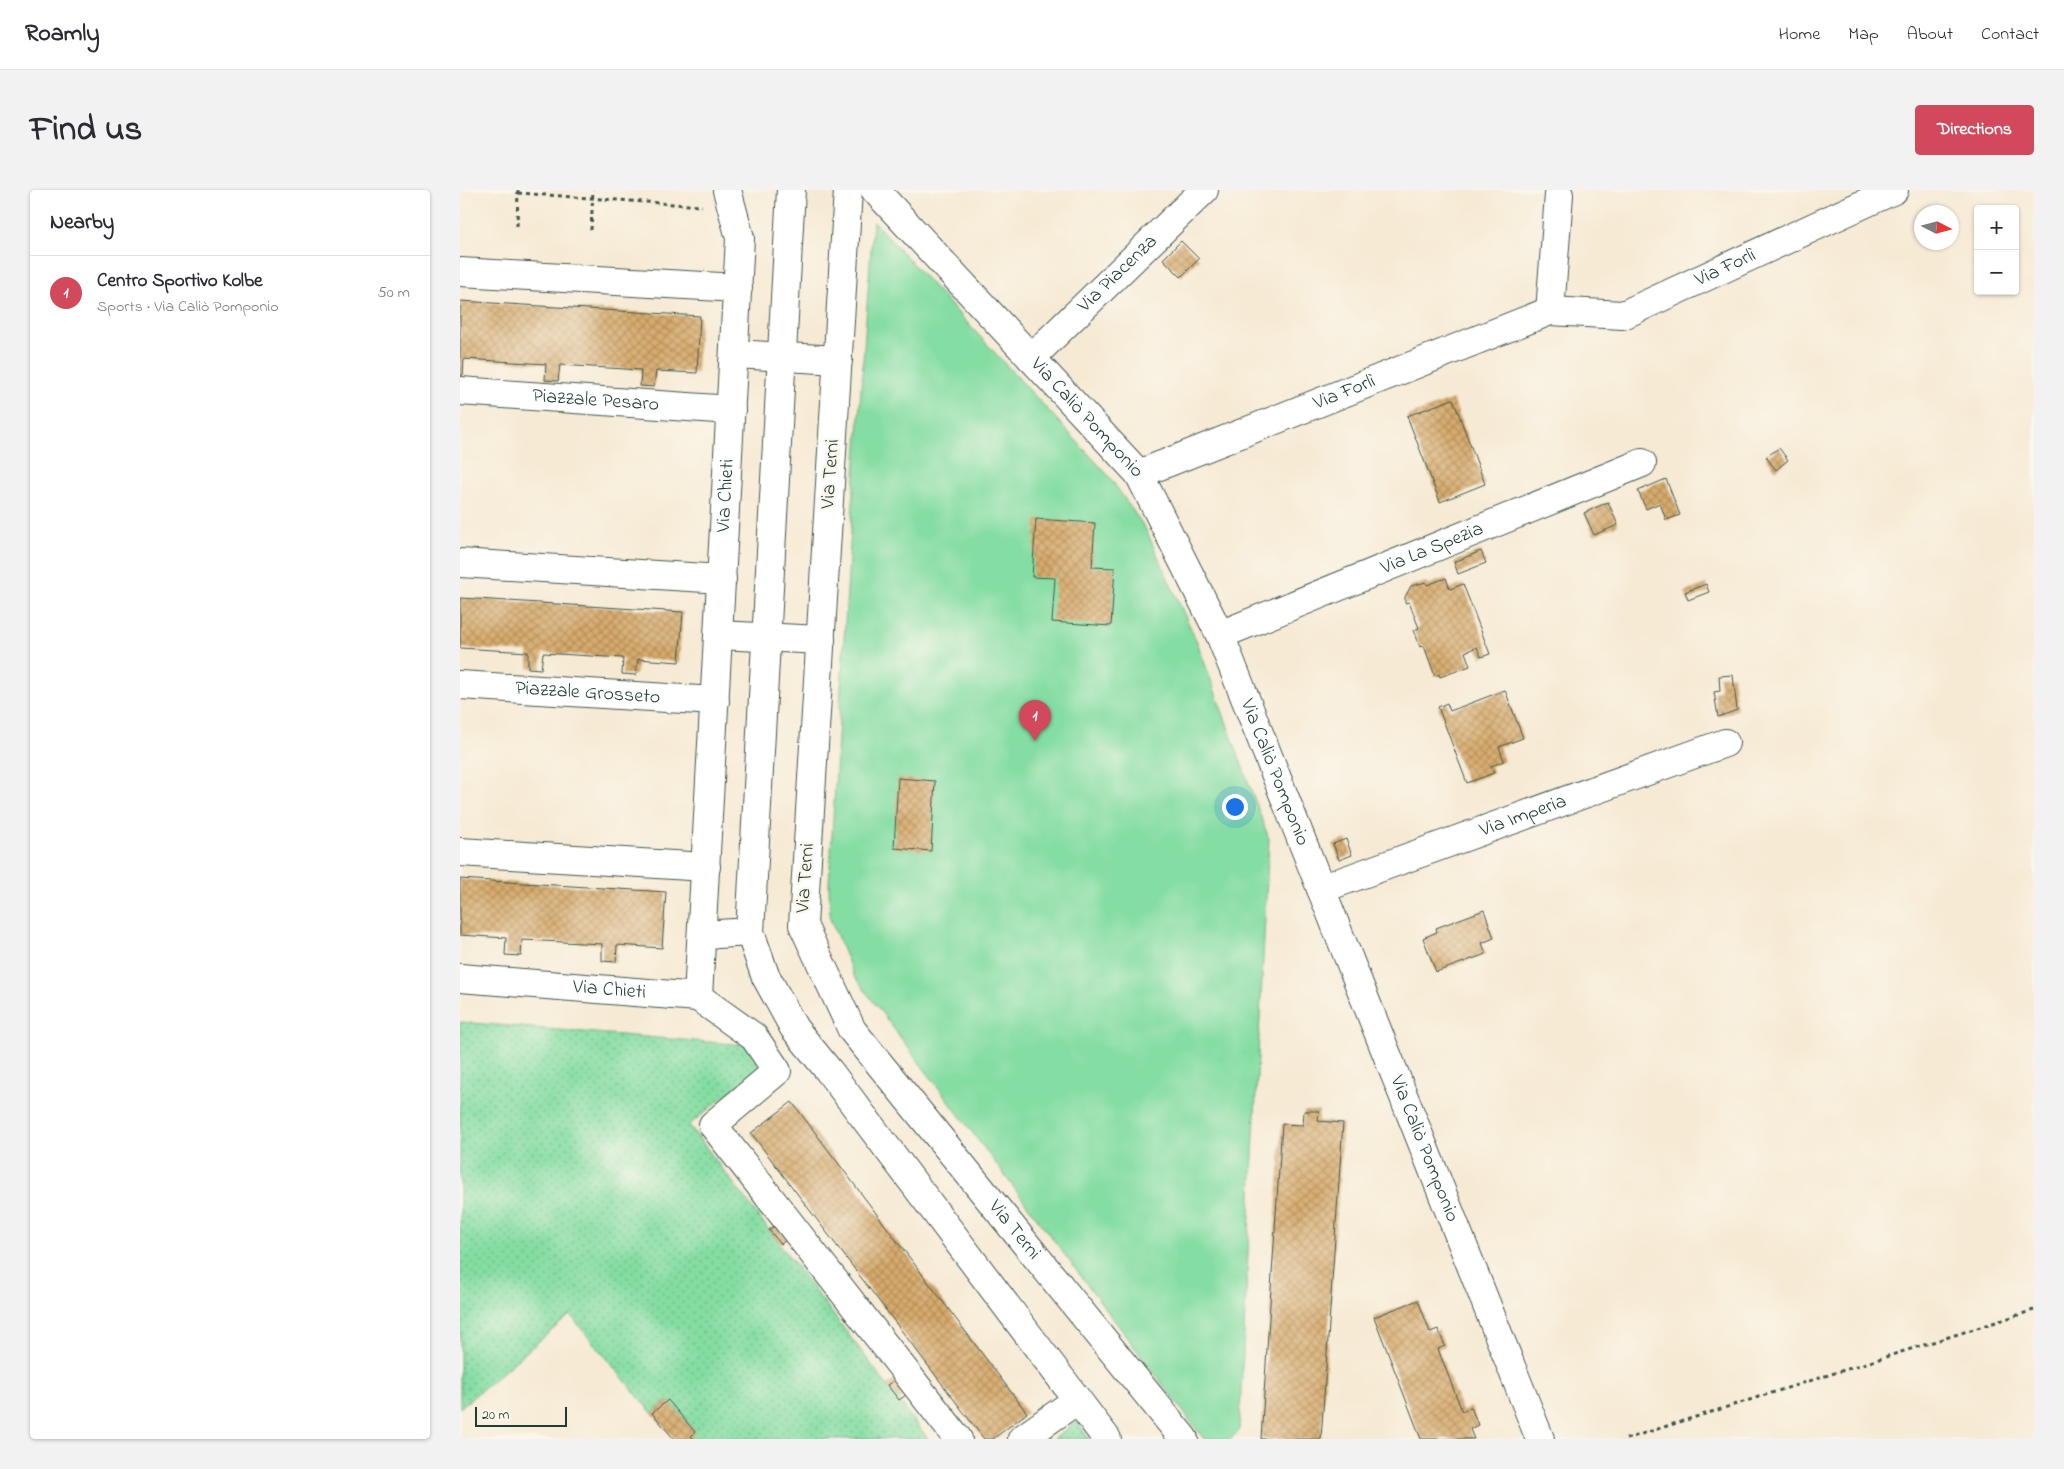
<!DOCTYPE html>
<meta charset="utf-8">
<style>
body{margin:0;font-family:"Indie Flower",sans-serif;background:#f2f2f3;color:#2b2b33}
.controls{position:absolute;right:15px;top:15px;display:grid;overflow:hidden;border-radius:5px;box-shadow:0 1px 4px #0004}
.controls button{width:45px;height:45px;display:grid;place-items:center;padding:0;border:0;border-bottom:1px solid #e1e1e2;background:#fff;color:#2b2b33;font:25px sans-serif}
.compass{position:absolute;left:1454px;top:15px;width:45px;height:45px;border-radius:50%;background:#fff;box-shadow:0 1px 4px #0004;rotate:96deg}
.scale{position:absolute;left:15px;bottom:12px;width:92px;box-sizing:border-box;padding-left:5px;border:2px solid #1f3d34;border-top:0;font-size:14px;line-height:18px;white-space:nowrap;color:#1f3d34;-webkit-text-stroke:4px #fbf7ec;paint-order:stroke}
.you{position:absolute;left:774px;top:616px;width:18px;height:18px;margin:-12px;border:4px solid #fff;border-radius:50%;background:#1a73e8;box-shadow:0 0 0 8px #1a73e833}
.badge{display:grid;place-items:center;width:32px;height:32px;border-radius:50%;background:#d1495b;color:#fff;font-size:16px;font-weight:700}
.pin{position:absolute;translate:-50% -41px;filter:drop-shadow(0 1px 2px #0008)}
.pin::after{content:'';position:absolute;top:26px;width:18px;height:15px;background:inherit;clip-path:polygon(0 0,100% 0,50% 100%)}
.list{margin:0;padding:0;list-style:none}
h2{display:flex;justify-content:space-between;align-items:center;height:65px;margin:0;padding:0 20px;font-size:21px}
h2 small{font-size:16px;font-weight:400;color:#7c7c81}
.list li{display:grid;grid-template-columns:32px 1fr auto;gap:15px;align-items:center;box-sizing:border-box;height:75px;padding:0 20px;border-top:1px solid #e1e1e2}
.list b{display:block;font-size:19px;white-space:nowrap}
.list p{margin:0;font-size:16px;white-space:nowrap;color:#7c7c81}
.list em{font-size:16px;font-style:normal;color:#7c7c81}
.map{position:relative;flex:none;width:1574px;height:1249px;overflow:hidden;border-radius:5px}
header{display:flex;align-items:center;gap:30px;box-sizing:border-box;height:70px;padding:0 25px;background:#fff;border-bottom:1px solid #e1e1e2}
header strong{font-size:24px}
nav{display:flex;gap:28px;margin-inline-start:auto;font-size:18px}
.intro{display:flex;align-items:center;justify-content:space-between;box-sizing:border-box;height:120px;padding:0 30px}
h1{margin:0;font-size:35px}
.button{padding:12px 22px;border-radius:5px;background:#d1495b;color:#fff;font-size:18px;font-weight:700}
main{display:flex;gap:30px;padding:0 30px}
aside{flex:1;background:#fff;border-radius:5px;box-shadow:0 1px 4px #0004}
.map>svg:first-child{display:block}
.grass{fill:url(#grass-dots);stroke:#528d6b}
.garden{fill:#84dda2;stroke:#528d6b}
.building{fill:url(#building-cross-hatch)}
.lines{fill:none;stroke-linecap:round;stroke-linejoin:round}
.street-casing{stroke:#3f574c;stroke-width:30}
.secondary-casing{stroke:#3f574c;stroke-width:30}
.path{stroke:#3f574c;stroke-width:3;stroke-dasharray:4 4;stroke-linecap:butt}
.street{stroke:#fff;stroke-width:28}
.secondary{stroke:#fff;stroke-width:28}
.labels{text-anchor:middle;dominant-baseline:central;stroke-width:5;stroke-linejoin:round;paint-order:stroke}
.street-label{font-size:20px;fill:#1f3d34;stroke:#fbf7ec}
</style>
<header>
<strong>Roamly</strong>
<nav><a>Home</a><a>Map</a><a>About</a><a>Contact</a></nav>
</header>
<div class="intro"><h1>Find us</h1><a class="button">Directions</a></div>
<main>
<aside>
<h2>Nearby<small></small></h2>
<ul class="list">
<li><span class="badge">1</span><div><b>Centro Sportivo Kolbe</b><p>Sports · Via Caliò Pomponio</p></div><em>50 m</em></li>
</ul>
</aside>
<div class="map">
<svg width="1574" height="1249" viewBox="0 0 1574 1249">
<defs>
<pattern id="grass-dots" width="8" height="8" patternUnits="userSpaceOnUse" patternTransform="scale(1.25)"><rect width="8" height="8" fill="#84dda2"/><path d="M2 2h.1M6 6h.1" fill="none" stroke="#6bb485" stroke-width="1.8" stroke-linecap="round"/></pattern>
<pattern id="building-cross-hatch" width="8" height="8" patternUnits="userSpaceOnUse" patternTransform="scale(1.25)"><rect width="8" height="8" fill="#d8ab6d"/><path d="M0 0l8 8M0 8l8-8" fill="none" stroke="#af8c5a"/></pattern>
</defs>
<rect width="100%" height="100%" fill="#fbf7ec"/>
<filter id="ink" filterUnits="userSpaceOnUse"><feTurbulence type="fractalNoise" baseFrequency=".02" numOctaves="2"/><feDisplacementMap in="SourceGraphic" scale="10" xChannelSelector="R" yChannelSelector="G"/><feConvolveMatrix kernelMatrix="1 2 1 2 8 2 1 2 1" color-interpolation-filters="sRGB"/></filter>
<filter id="wash" filterUnits="userSpaceOnUse"><feTurbulence type="fractalNoise" baseFrequency=".0096" numOctaves="4" result="noise"/><feDisplacementMap in="SourceGraphic" scale="20" xChannelSelector="R" yChannelSelector="G"/><feGaussianBlur stdDeviation="1.12" result="paint"/><feColorMatrix in="noise" values="0 0 0 0 0 0 0 0 0 0 0 0 0 0 0 0 0 1.4 0 .05"/><feComposite in="paint" operator="in"/></filter>
<g filter="url(#wash)">
<rect width="100%" height="100%" fill="#f6ead4"/>
<!-- grass -->
<path class="grass" d="M0,832L285,855L301,877L229,935L468,1249H234L231,1246L235,1241L208,1210L192,1223L110,1125L0,1218Z
M617,1231L629,1249H594Z"/>
<!-- garden -->
<path class="garden" d="M413,31L648,285L685,338L737,452L809,649L779,1241L770,1249H744L394,786L370,729L369,694L389,369Z"/>
<g id="blocks">
<!-- building -->
<path class="building" d="M721,51L739,69L721,87L703,69Z
M0,111L240,126L237,183L196,181L194,197L180,196L181,180L100,175L98,191L85,190L86,174L4,169L3,185H0Z
M993,209L1025,294L980,312L947,226Z
M1319,258L1328,270L1316,280L1306,267Z
M1206,289L1220,325L1206,330L1200,313L1186,319L1178,301Z
M1148,312L1158,335L1134,345L1124,323Z
M576,329L635,333L632,377L655,378L651,436L592,432L595,388L572,387Z
M1021,361L1026,373L998,384L994,372Z
M986,388L990,399L1003,394L1030,464L1021,467L1017,457L1005,462L1010,476L980,487L979,484L975,486L964,456L960,457L954,440L959,438L949,412L945,413V407L951,396L966,392L967,395Z
M1246,394L1249,402L1228,410L1225,402Z
M0,408L223,422L219,472L178,469L176,485L162,484L163,468L83,463L81,479L68,478V462L0,458Z
M1273,485L1277,520L1258,527L1254,502L1260,501L1259,486Z
M1045,500L1063,548L1039,557L1044,571L1031,576L1034,583L1007,593L978,517L987,513L990,521Z
M438,588L475,591L471,661L434,658Z
M886,649L892,665L879,670L873,654Z
M0,689L206,702L202,758L157,755L156,772L142,771V754L62,750L61,766L45,765L46,748L0,745Z
M1024,720L1034,748L1022,753L1026,764L976,782L963,748L977,742L976,738Z
M332,912L567,1223L533,1249H524L291,943Z
M844,921H859L858,931L883,933L861,1249H801L822,934L843,935Z
M317,1034L328,1048L321,1054L309,1040Z
M958,1110L970,1142L978,1139L985,1156L978,1159L1002,1221L1011,1217L1018,1235L1010,1239L1014,1249H961L914,1127Z
M435,1190L446,1205L439,1210L427,1195Z
M208,1210L235,1242L231,1246L234,1249H214L192,1223Z"/>
</g>
</g>
<g filter="url(#ink)">
<use href="#blocks" fill-opacity="0" stroke="#3f574c" stroke-width="1"/>
<g class="lines">
<defs>
<g id="street">
<path d="M331,0L290,742L305,785L334,838L369,881L647,1249"/>
<path id="s1" d="M388,0L343,735L392,840L724,1249"/>
<path d="M0,82L278,98"/>
<path d="M1090,121L1099,5"/>
<path d="M274,164L378,170"/>
<path id="s2" d="M571,168L744,0"/>
<path id="s3" d="M0,201L271,220"/>
<path id="s4" d="M679,284L1090,121L1163,125L1434,0"/>
<path d="M0,373L262,389"/>
<path d="M258,445L361,450"/>
<path id="s5" d="M760,445L1182,273"/>
<path id="s6" d="M0,495L255,511"/>
<path d="M0,662L246,677"/>
<path id="s7" d="M861,699L1265,553"/>
<path d="M242,745L290,742"/>
<path id="s8" d="M0,788L238,807L280,48L267,0"/>
<path d="M238,807L294,847L317,881L253,935L498,1249"/>
<path d="M562,1249L617,1210"/>
</g>
<g id="secondary">
<path id="s9" d="M415,0L679,284L760,445L1080,1249"/>
</g>
</defs>
<!-- street casing -->
<use href="#street" class="street-casing"/>
<!-- secondary casing -->
<use href="#secondary" class="secondary-casing"/>
<!-- path -->
<path class="path" d="M58,3L242,16
M57,36L58,0
M131,40L133,0
M1166,1249L1574,1120"/>
<!-- street -->
<use href="#street" class="street"/>
<!-- secondary -->
<use href="#secondary" class="secondary"/>
</g>
</g>
<g class="labels">
<!-- street labels -->
<g class="street-label">
<text stroke="none"><textPath href="#s4" startOffset="628">Via Forlì</textPath></text>
<text stroke="none"><textPath href="#s2" startOffset="121">Via Piacenza</textPath></text>
<text stroke="none"><textPath href="#s4" startOffset="221">Via Forlì</textPath></text>
<text stroke="none"><textPath href="#s3" startOffset="136">Piazzale Pesaro</textPath></text>
<text stroke="none"><textPath href="#s9" startOffset="311">Via Caliò Pomponio</textPath></text>
<text transform="translate(371 284) rotate(-86)">Via Terni</text>
<text stroke="none"><textPath href="#s8" startOffset="741">Via Chieti</textPath></text>
<text stroke="none"><textPath href="#s5" startOffset="229">Via La Spezia</textPath></text>
<text stroke="none"><textPath href="#s6" startOffset="128">Piazzale Grosseto</textPath></text>
<text stroke="none"><textPath href="#s9" startOffset="716">Via Caliò Pomponio</textPath></text>
<text stroke="none"><textPath href="#s7" startOffset="215">Via Imperia</textPath></text>
<text transform="translate(346 688) rotate(-86)">Via Terni</text>
<text stroke="none"><textPath href="#s8" startOffset="150">Via Chieti</textPath></text>
<text stroke="none"><textPath href="#s9" startOffset="1121">Via Caliò Pomponio</textPath></text>
<text stroke="none"><textPath href="#s1" startOffset="1110">Via Terni</textPath></text>
</g>
</g>
</svg>
<div class="controls">
<button>+</button>
<button>−</button>
</div>
<svg class="compass" viewBox="-18 -18 36 36"><path d="M0-13l5 13h-10z" fill="#e53935"/><path d="M0 13l5-13h-10z" fill="#7c7c81"/></svg>
<div class="scale">20 m</div>
<div class="you"></div>
<div class="pin badge" style="left:575px;top:551px">1</div>
</div>
</main>
